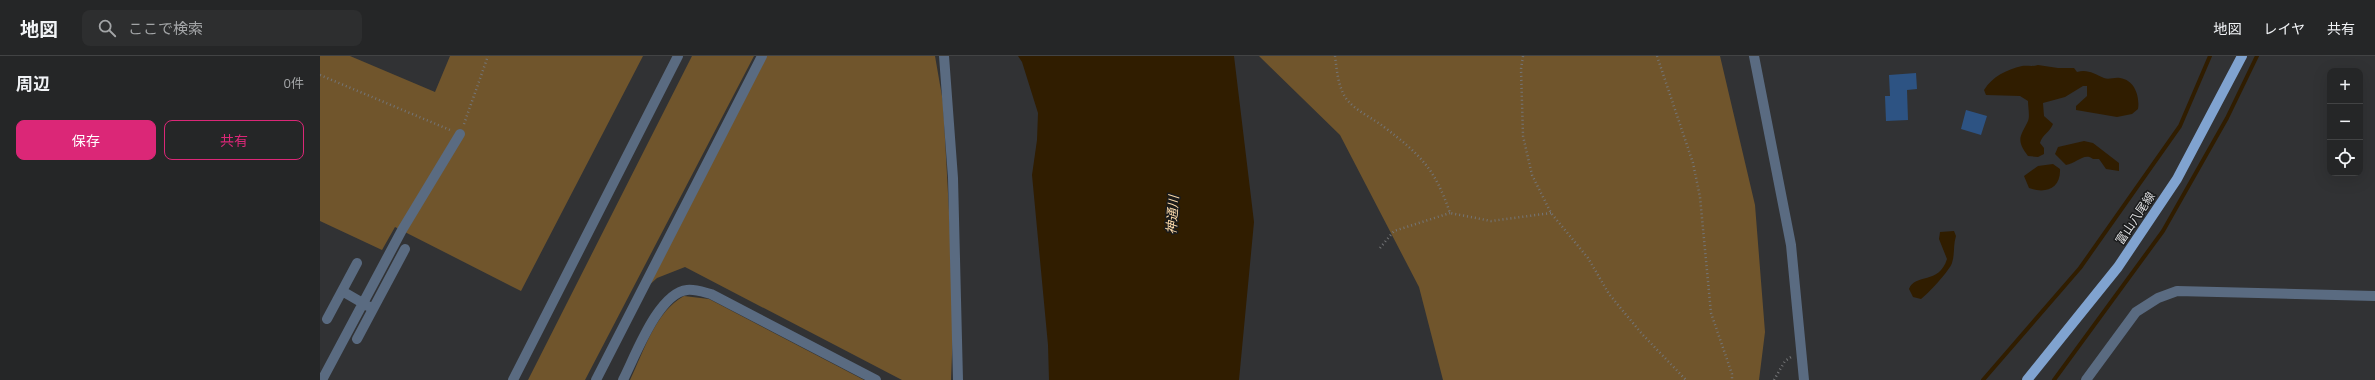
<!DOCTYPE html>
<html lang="ja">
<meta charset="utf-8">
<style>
body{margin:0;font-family:"Open Sans","Noto Sans JP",sans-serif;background:#2d2e2f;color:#f1f3f6}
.controls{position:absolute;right:12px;top:12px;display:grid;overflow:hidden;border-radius:8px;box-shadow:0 4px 16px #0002}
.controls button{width:36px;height:36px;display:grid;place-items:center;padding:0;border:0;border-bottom:1px solid #424344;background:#252627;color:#f1f3f6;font:20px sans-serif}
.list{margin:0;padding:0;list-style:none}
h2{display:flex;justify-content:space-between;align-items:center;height:52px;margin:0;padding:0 16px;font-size:17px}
h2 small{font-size:13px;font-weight:400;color:#a3a5a7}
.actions{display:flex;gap:8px;padding:12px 16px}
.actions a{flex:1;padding:9px 0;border:1px solid #db2777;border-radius:8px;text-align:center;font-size:14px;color:#db2777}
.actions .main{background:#db2777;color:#fff}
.icon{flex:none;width:22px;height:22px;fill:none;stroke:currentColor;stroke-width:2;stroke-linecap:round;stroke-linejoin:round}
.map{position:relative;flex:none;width:2055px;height:324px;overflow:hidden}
header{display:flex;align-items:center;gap:24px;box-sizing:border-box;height:56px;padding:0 20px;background:#252627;border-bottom:1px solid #424344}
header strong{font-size:19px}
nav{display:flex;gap:22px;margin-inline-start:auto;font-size:14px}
.search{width:280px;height:36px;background:#2d2e2f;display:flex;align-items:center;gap:10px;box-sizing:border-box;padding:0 14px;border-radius:8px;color:#a3a5a7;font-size:15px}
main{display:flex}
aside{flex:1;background:#252627}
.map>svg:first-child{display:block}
.green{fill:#70552c}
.water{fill:#301d00}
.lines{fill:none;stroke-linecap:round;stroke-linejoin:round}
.stream{stroke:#301d00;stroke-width:4}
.building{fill:#2d5383}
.path{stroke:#747577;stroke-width:2.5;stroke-dasharray:1 3;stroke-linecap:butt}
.minor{stroke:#5a6b81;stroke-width:10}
.major{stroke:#80a3d0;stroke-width:10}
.labels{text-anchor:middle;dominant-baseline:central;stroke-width:3;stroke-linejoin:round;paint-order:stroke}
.street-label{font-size:12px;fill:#dbdcde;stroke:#191a1b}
.water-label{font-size:13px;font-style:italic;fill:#fbd9a9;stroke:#191a1b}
</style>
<header>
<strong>地図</strong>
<div class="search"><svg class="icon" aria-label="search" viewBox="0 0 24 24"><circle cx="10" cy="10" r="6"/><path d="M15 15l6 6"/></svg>ここで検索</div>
<nav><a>地図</a><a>レイヤ</a><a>共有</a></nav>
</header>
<main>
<aside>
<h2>周辺<small>0件</small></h2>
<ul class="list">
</ul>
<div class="actions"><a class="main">保存</a><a>共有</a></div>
</aside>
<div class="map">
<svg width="2055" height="324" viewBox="0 0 2055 324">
<rect width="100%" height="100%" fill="#313234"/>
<!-- green -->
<path class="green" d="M0,0H30L115,36L130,0H323L201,235L75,171L62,194L0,165Z
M372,0H434L265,324H208Z
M443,0H615L623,46L634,247L631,324H582L365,211L337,222L315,242Z
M939,0H1400L1435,149L1445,276L1439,324H1123L1099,231L1020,79Z
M364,240L389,243L544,324H310C324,295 335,256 364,240Z"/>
<!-- water -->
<path class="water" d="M698,0H914L934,166L919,324H729L728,289L712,119L717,84L718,57L702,6Z
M1718,9L1738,12H1754L1757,16C1768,13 1774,18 1784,22C1789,24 1794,21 1800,22C1815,24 1820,41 1818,53L1812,58L1797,61L1756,54V50L1767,40V30H1763L1745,41L1723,47L1724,60L1733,68C1730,76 1722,79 1720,87L1724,92V98L1718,101L1708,100C1695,83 1701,80 1708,65C1710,60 1708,51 1708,45L1700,40L1666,39L1664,34C1673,20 1686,14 1702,10C1707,9 1712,11 1718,9Z
M1764,85L1773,87L1799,107V115L1786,113L1779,103H1773C1764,96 1756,108 1746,109L1735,98L1738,91Z
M1733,108L1740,113C1741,133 1725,138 1709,132L1704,120L1718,110Z
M1634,175L1636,180C1633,189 1635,198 1632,207C1630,214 1607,239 1601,243L1593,241L1589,233C1595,217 1619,229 1627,203L1619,183L1620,176Z"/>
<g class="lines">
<!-- stream -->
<path class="stream" d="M1663,324L1760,212L1860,70L1890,0
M1734,324L1843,175L1907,62L1937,0"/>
</g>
<!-- building -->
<path class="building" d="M1596,17L1597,33L1587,34L1588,64L1566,65L1565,40H1570L1569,19Z
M1646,54L1667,60L1661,79L1641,73Z"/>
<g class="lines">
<!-- path -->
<path class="path" d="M1015,0C1017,15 1018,34 1029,46C1038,56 1054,63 1064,71C1101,99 1115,113 1130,157L1171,165L1231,157
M1203,0L1201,13L1203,80L1212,119L1231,157L1268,202L1289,238L1322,278L1366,324
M1337,0L1373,107L1380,141L1391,257L1412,318V324
M0,19L130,74
M144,68L168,0
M1060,192L1074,175L1130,157
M1454,324L1465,305L1471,301"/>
<!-- minor -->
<path class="minor" d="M624,0L633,122L638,324
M1434,0L1471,189L1484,324
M22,235L37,207
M53,253L85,193
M7,263L22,235L53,253L37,283
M2,324L82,174L140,78
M193,324L358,0
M276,324L442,0
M303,324C315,301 338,237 367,234C375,233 383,236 391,238L556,324
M1766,324L1816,256L1838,242L1857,235L2055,240"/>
<!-- major -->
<path class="major" d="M1707,324L1798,211L1857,123L1922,0"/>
</g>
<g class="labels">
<!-- street labels -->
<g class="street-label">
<text transform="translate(1815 162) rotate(-56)">富山八尾線</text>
</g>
<!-- water labels -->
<g class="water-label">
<text transform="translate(852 159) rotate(-86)">神通川</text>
</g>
</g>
</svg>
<div class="controls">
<button>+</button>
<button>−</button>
<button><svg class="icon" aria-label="locate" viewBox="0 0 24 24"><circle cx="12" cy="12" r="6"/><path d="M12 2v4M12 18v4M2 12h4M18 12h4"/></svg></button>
</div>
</div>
</main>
